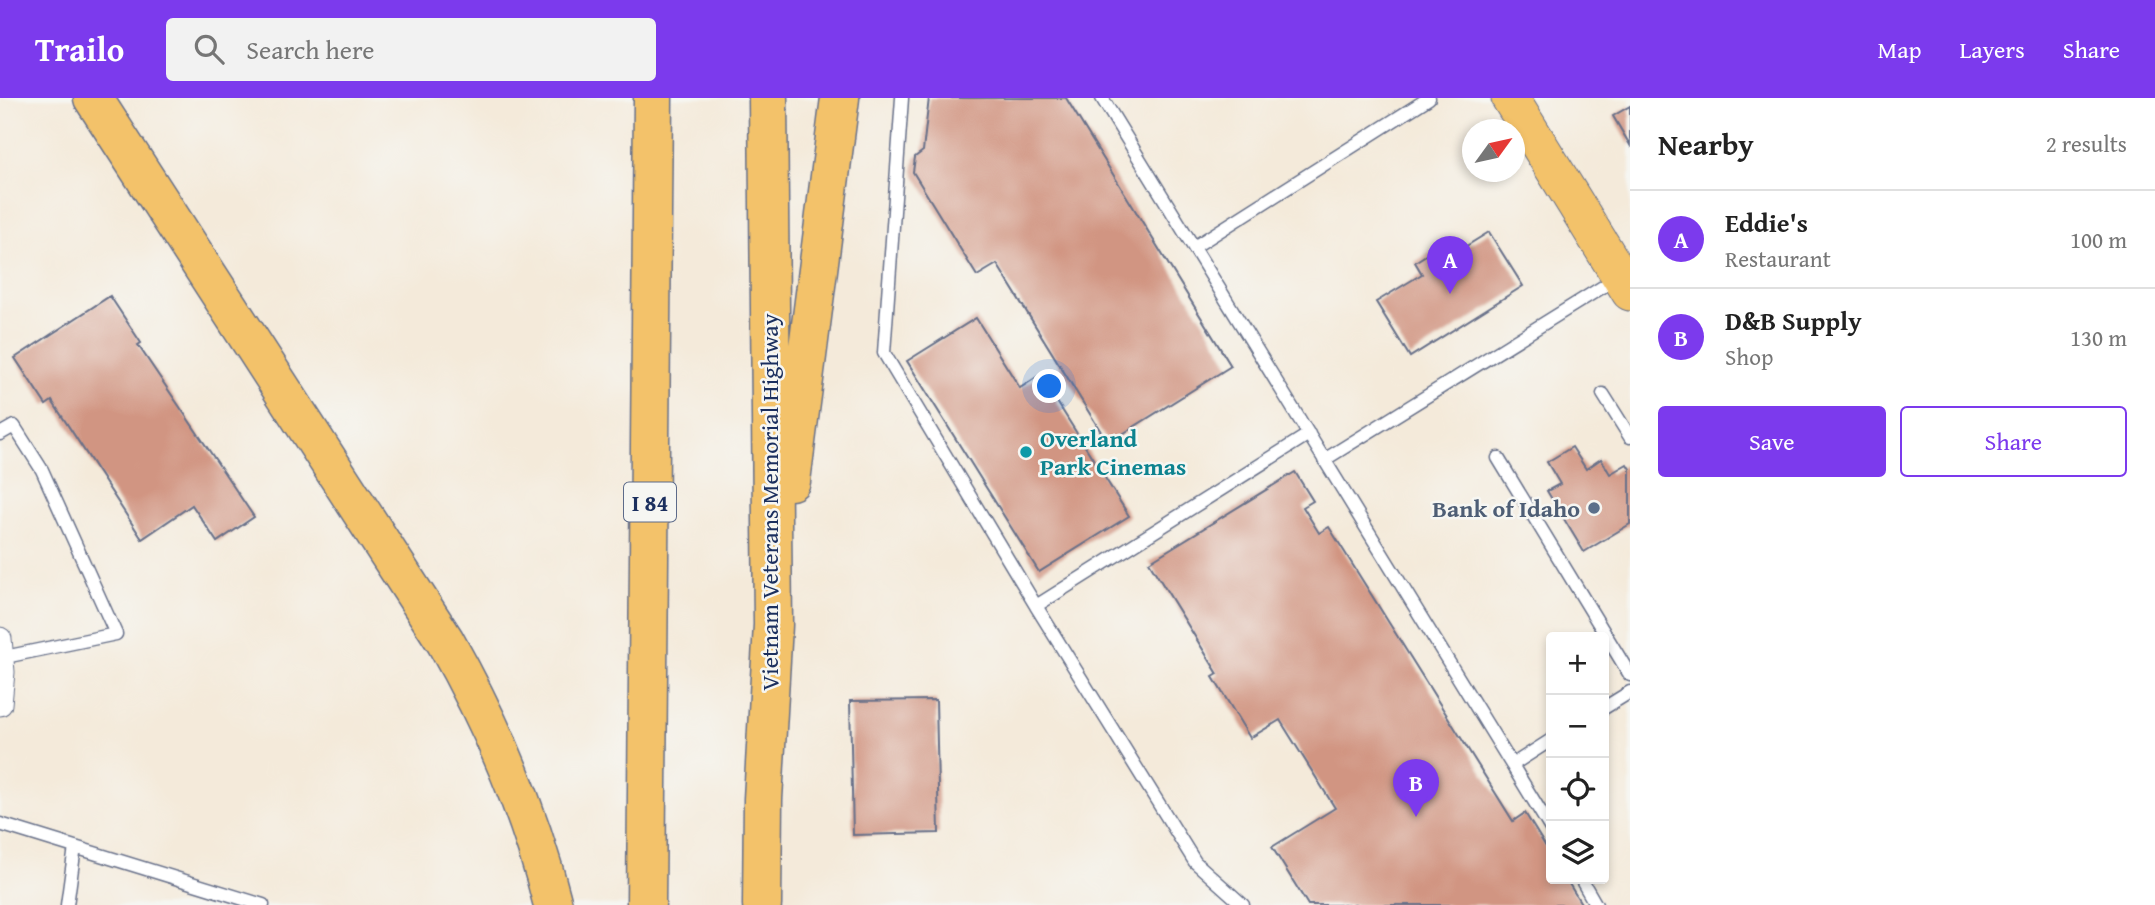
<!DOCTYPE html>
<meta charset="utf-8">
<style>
body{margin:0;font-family:"Gentium Book Plus",serif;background:#f2f2f2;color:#222}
.controls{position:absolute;right:21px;bottom:21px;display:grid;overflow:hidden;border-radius:7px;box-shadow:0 4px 10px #0003}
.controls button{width:63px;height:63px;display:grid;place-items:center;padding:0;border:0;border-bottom:2px solid #e0e0e0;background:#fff;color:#222;font:35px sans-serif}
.compass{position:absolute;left:1462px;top:21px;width:63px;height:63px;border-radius:50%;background:#fff;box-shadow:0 4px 10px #0003;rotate:57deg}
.you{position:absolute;left:1050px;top:289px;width:24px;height:24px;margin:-18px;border:5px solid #fff;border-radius:50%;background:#1a73e8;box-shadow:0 0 0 10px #1a73e833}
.badge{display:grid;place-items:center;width:46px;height:46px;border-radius:50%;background:#7c3aed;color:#fff;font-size:23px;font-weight:700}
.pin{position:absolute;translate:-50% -58px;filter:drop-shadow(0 2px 4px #0008)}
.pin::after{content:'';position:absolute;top:37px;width:24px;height:21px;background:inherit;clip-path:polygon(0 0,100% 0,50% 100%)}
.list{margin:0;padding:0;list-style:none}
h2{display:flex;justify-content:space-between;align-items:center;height:91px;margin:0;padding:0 28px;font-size:30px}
h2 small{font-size:23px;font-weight:400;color:#767676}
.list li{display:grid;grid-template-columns:46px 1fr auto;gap:21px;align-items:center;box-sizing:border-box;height:98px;padding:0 28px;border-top:2px solid #e0e0e0}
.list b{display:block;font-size:26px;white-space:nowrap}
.list p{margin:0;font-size:23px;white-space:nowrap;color:#767676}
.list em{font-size:23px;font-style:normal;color:#767676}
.actions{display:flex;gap:14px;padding:21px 28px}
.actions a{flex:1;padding:16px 0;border:2px solid #7c3aed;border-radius:7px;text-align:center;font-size:24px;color:#7c3aed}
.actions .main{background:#7c3aed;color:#fff}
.icon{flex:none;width:38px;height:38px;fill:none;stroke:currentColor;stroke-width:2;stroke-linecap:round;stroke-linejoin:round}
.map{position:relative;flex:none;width:1630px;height:807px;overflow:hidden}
header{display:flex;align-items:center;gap:42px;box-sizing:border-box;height:98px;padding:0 35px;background:#7c3aed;color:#fff}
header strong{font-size:33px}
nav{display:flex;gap:38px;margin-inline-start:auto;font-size:24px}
.search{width:490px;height:63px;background:#f2f2f2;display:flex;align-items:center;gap:18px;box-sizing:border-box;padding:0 24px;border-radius:7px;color:#767676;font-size:26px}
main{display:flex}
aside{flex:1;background:#fff}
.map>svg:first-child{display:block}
.building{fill:#d19582}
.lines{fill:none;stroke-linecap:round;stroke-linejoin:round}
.service-casing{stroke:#677089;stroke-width:15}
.minor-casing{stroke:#677089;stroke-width:25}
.primary-casing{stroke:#677089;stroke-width:39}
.motorway-casing{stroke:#677089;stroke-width:41}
.service{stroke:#fff;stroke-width:12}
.minor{stroke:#fff;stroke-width:23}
.primary{stroke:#f3c26a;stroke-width:37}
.motorway{stroke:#f3c26a;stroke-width:38}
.culture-dot{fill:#0f9aa8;stroke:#f6f6f2;stroke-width:2.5}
.service-dot{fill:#5c6f8a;stroke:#f6f6f2;stroke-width:2.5}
.labels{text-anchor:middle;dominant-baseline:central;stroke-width:5;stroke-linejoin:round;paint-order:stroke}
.shield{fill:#f6f6f2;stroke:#5d6b8a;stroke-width:2}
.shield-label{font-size:23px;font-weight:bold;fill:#1b2f5e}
.culture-label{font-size:24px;font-weight:bold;fill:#0d838f;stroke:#f6f6f2;text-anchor:start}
.street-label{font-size:24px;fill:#1b2f5e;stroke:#f6f6f2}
.service-label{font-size:24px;font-weight:bold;fill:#4e5e75;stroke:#f6f6f2;text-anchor:end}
</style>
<header>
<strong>Trailo</strong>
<div class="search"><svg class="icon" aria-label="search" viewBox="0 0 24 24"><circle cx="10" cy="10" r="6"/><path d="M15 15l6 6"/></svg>Search here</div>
<nav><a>Map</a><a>Layers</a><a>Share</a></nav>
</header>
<main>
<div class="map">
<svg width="1630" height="807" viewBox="0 0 1630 807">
<rect width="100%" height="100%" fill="#f6f6f2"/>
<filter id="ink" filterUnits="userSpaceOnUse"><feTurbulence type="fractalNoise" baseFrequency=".0143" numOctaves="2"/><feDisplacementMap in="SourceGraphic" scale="14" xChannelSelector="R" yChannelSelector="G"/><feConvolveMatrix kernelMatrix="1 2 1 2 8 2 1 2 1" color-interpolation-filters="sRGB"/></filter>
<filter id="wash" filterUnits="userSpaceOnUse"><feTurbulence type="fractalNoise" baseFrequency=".00686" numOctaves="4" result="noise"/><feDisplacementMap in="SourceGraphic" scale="28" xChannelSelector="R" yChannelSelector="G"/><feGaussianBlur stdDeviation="1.57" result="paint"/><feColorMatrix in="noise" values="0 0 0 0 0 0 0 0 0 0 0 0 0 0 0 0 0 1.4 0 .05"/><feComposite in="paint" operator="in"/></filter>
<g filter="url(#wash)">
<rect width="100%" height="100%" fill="#f4eada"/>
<g id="blocks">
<!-- building -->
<path class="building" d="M929,0H1066L1231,268L1108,345L997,166L977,178L913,74L915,59L923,53Z
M1630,8V47L1613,18Z
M1489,134L1523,188L1410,259L1376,204L1422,176L1415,164L1443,146L1450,158Z
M110,198L141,245L138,247L254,419L217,444L192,407L142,441L52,303L46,307L15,260Z
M976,220L1020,290L1040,277L1129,418L1039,474L907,263Z
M1572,349L1586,371L1601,361L1610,376L1627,366L1630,371V426L1584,454L1547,393L1560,386L1547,364Z
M1295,374L1313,403L1303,409L1319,435L1329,429L1513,723L1525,715L1551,757V781H1566L1582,807H1308L1272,749L1335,710L1280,622L1250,640L1213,579L1218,576L1149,464Z
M936,602L939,735L853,737L850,603Z"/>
</g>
</g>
<g filter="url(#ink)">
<use href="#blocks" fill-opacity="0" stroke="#677089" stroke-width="2"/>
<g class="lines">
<defs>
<path id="service" d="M902,0L884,255L1036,508L1309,336
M1102,0L1512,667
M1194,149L1429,0
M1603,296L1630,339
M0,336L14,328L42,372L116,536L0,560
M1498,360L1630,577
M1324,362L1617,180
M1036,508L1195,764L1243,807
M1604,610L1630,594
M1551,642L1512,667L1551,731
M0,726L263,807
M1581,781L1596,807
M67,807L75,749"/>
<path id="minor" d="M0,541L3,574L0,606"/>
<path id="primary" d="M1510,0L1630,194"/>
<path id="motorway" d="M93,0L445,543C492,626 530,714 553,807
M791,383L840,0
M646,807L653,0
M762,807L763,701L773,527L768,0"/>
</defs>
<!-- service casing -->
<use href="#service" class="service-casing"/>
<!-- minor casing -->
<use href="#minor" class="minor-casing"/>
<!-- primary casing -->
<use href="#primary" class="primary-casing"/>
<!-- motorway casing -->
<use href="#motorway" class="motorway-casing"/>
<!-- service -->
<use href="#service" class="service"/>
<!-- minor -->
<use href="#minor" class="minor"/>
<!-- primary -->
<use href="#primary" class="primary"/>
<!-- motorway -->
<use href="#motorway" class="motorway"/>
</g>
</g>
<!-- markers -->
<circle class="culture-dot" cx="1026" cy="354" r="7"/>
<circle class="service-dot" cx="1594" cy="410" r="7"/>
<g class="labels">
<!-- shield labels -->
<rect class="shield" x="624" y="384.5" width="52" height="39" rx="5"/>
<g class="shield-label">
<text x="650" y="404">I 84</text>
</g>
<!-- culture labels -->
<g class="culture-label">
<text x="1040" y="340">Overland<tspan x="1040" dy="28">Park Cinemas</tspan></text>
</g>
<!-- street labels -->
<g class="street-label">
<text transform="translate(769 404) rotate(-90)">Vietnam Veterans Memorial Highway</text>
</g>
<!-- service labels -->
<g class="service-label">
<text x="1580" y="410">Bank of Idaho</text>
</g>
</g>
</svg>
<div class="controls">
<button>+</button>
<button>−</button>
<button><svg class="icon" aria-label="locate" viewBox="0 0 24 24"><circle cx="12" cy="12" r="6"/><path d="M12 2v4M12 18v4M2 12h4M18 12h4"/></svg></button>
<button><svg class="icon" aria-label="layers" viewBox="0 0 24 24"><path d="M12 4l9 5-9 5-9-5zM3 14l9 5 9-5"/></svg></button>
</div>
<svg class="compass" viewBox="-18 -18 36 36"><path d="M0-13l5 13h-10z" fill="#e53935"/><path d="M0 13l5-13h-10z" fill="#767676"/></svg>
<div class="you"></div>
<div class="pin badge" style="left:1450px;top:196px">A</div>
<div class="pin badge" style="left:1416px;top:719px">B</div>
</div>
<aside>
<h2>Nearby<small>2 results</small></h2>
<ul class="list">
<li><span class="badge">A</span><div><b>Eddie's</b><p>Restaurant</p></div><em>100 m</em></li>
<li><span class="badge">B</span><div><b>D&amp;B Supply</b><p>Shop</p></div><em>130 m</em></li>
</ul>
<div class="actions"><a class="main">Save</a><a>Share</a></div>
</aside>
</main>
